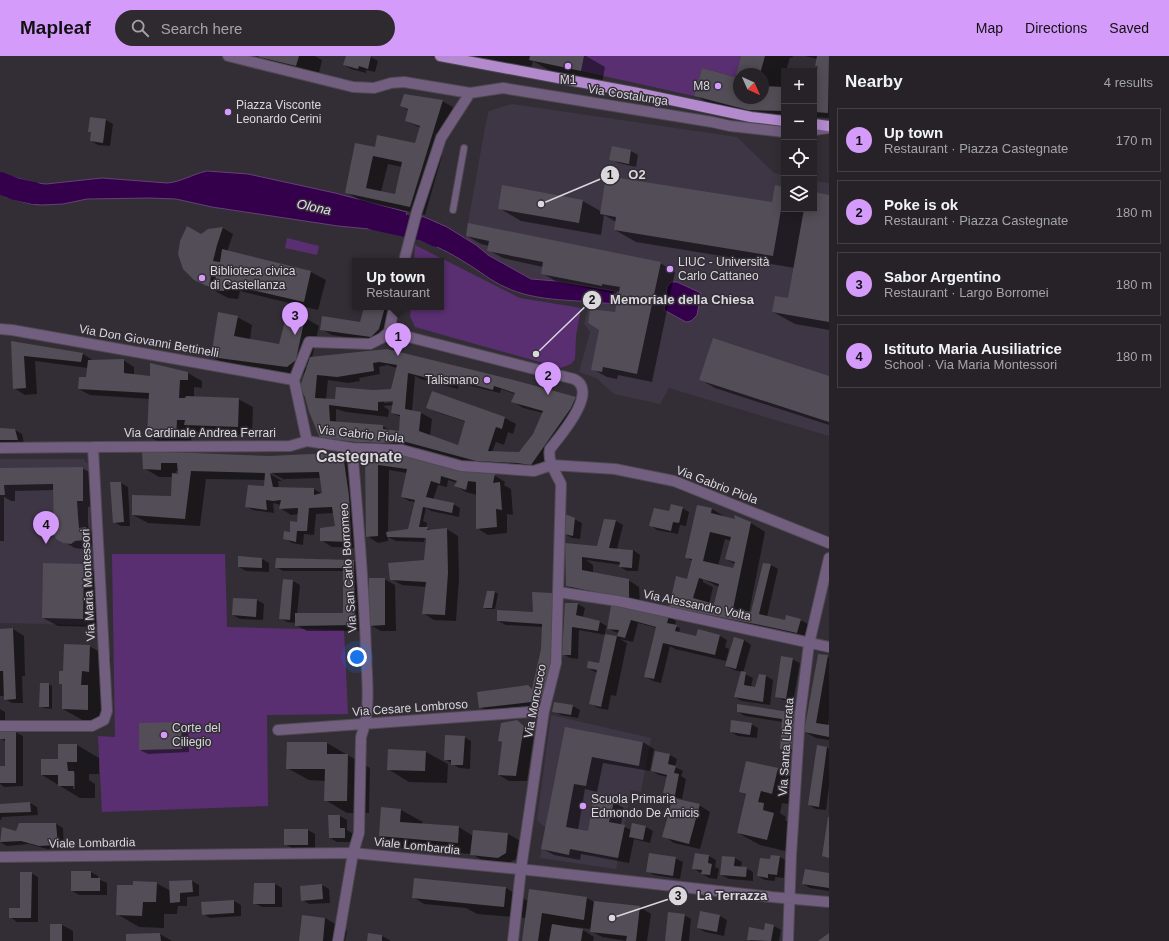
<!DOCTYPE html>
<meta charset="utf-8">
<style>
body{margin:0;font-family:Helvetica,sans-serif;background:#2e2a30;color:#f1f3f6}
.controls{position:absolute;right:12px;top:12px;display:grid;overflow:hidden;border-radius:0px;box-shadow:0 2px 10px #0003}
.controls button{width:36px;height:36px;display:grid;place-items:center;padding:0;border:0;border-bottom:1px solid #423f45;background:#262228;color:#f1f3f6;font:20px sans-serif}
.compass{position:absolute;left:733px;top:12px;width:36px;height:36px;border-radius:50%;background:#262228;box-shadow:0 2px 10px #0003;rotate:135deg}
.you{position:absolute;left:357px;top:601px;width:14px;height:14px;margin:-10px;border:3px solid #fff;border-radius:50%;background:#1a73e8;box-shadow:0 0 0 6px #1a73e833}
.badge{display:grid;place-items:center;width:26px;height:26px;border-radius:50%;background:#d59bfb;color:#111;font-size:13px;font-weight:700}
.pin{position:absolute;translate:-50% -33px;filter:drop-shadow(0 1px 2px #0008)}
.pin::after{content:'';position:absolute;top:21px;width:14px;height:12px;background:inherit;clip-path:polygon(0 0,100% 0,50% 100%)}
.popup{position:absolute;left:352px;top:202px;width:92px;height:52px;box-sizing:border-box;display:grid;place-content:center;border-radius:0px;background:#262228;filter:drop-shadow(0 1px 3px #0005);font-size:13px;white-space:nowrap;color:#a4a4a8}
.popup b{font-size:15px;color:#f1f3f6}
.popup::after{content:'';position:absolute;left:50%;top:100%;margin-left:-8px;border:8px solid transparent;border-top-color:#262228}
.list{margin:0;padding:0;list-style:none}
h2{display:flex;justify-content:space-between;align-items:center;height:52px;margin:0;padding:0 16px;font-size:17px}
h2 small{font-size:13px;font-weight:400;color:#a4a4a8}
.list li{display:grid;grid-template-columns:26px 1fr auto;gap:12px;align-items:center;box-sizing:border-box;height:64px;margin:0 8px 8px;padding:0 8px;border:1px solid #423f45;border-radius:0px}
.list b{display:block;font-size:15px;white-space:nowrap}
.list p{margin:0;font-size:13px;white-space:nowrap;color:#a4a4a8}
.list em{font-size:13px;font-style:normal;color:#a4a4a8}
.icon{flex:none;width:22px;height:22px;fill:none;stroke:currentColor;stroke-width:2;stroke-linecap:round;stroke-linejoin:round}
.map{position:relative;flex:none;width:829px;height:885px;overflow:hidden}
header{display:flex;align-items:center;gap:24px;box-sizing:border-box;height:56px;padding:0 20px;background:#d59bfb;color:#111}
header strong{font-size:19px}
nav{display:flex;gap:22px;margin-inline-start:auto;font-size:14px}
.search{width:280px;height:36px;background:#2e2a30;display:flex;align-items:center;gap:10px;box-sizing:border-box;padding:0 14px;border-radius:22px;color:#a4a4a8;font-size:15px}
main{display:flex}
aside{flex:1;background:#262228}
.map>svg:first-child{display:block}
.built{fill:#3e3644}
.green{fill:#592f71}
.water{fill:#34004b;stroke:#664077}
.shadow{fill:#0007;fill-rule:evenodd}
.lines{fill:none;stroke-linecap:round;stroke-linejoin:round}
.river{stroke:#34004b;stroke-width:22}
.building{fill:#524d56;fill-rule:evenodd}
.service-casing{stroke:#4e4951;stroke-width:8}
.minor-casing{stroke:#4e4951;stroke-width:12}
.tertiary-casing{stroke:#4e4951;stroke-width:12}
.primary-casing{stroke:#4e4951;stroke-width:12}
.service{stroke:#725e7f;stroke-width:6}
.minor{stroke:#725e7f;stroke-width:10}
.tertiary{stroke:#725e7f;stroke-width:10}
.primary{stroke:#b38ace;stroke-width:10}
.poi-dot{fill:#d59bfb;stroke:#332e36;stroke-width:1.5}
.labels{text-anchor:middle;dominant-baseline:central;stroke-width:3;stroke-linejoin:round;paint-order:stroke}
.poi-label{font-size:12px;fill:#dad7dd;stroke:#332e36;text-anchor:start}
.street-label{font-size:12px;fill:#dad7dd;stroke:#332e36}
.water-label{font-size:13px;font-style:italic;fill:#e8dcf1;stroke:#332e36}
.district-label{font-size:16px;font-weight:bold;fill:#dad7dd;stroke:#332e36}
.leader{fill:none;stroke:#dad7dd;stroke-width:1.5}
.callout-dot{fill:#dad7dd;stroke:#332e36;stroke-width:1.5}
.mark-label{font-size:12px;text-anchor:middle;font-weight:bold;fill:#111}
.callout-label{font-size:13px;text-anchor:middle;font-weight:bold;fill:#dad7dd;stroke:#332e36;stroke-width:3;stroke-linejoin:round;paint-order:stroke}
</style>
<header>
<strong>Mapleaf</strong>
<div class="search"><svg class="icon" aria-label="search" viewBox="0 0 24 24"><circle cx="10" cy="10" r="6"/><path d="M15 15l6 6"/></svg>Search here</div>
<nav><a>Map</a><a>Directions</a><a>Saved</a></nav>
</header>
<main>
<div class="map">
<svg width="829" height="885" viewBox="0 0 829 885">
<rect width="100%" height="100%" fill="#332e36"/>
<!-- built -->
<path class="built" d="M512,48L737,81L774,117L784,119V153H814V125L829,127V380L669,332L660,348L614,338L596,322L579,316L590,276L584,268L590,245L613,248L615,235L556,225L531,223L488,199L467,183L466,178L486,66L489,55Z
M0,403H83L88,408L94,569L0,567Z
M551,659L651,682L641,736L631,734L616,813L540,802L546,772L537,764Z"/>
<!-- green -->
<path class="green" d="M584,0H741L735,21L702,12L694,40L581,15Z
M287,182L319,190L317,199L285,192Z
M415,189L520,242L581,252L576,280L575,303L571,308L561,312L415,271L410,260L411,251H441V205H414Z
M112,498H225L227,571L344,574L348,658L267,659L268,750L102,756L98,680L115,681Z"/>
<!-- water -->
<path class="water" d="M207,115L248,118L335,137L407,156L401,179L380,174L338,170L212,151L176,143L149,142L87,143L63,148L41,149L31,148L5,141V119L37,127L46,128L102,122L167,127C181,126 193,118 207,115Z
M422,160L447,171L476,189L488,199L531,223L556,225L615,235L613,248C578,243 538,247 505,231C491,225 480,215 466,207C451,197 434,189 417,183Z
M671,226H677L701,237L697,259L691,265L686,266L664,254L667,231Z"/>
<!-- shadow -->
<path class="shadow" d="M260,0H315L322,4L318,22L281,13Z
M347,0L371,1L378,5L375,16L366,14V17L351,13L344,9Z
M464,0H586L605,11L602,27L552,16L533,5L531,12Z
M742,0H793L792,2L790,1L786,15H784V21L781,32H784V60L717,52L695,39L735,22ZM739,18H763V42H739Z
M805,0H829V62L814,61V34L819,11L816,9L817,3Z
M442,45L453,51L439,98L442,100L425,159L361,145L346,136L375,92L423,91L421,72L406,65L409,55L401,50ZM388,108L402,111L396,139L381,136Z
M91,62L106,64L113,68L110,90L98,89L91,85L92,77L89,75Z
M613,91L631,95L638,99L636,111L618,107L611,103Z
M503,130L583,145L602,156L772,147L784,132V153H814V137L829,140V274L795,268L773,256L789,243L795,212L636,186L615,174L616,166L604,159L601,179L521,165L499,152Z
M223,172L233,178L227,196L311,216L326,224L318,254L240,235L238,243L228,242L206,230L201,180L208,174Z
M467,180L660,207L675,216L652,326L618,319L617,323L607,321L592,313L615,257L620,236L617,235L616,238L557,226L542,217L543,211L503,202L488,194L489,190L481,188Z
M365,251H397L382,286L332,279L321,273L361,267Z
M237,261L252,269L250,284L280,289L305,262L319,270L312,302L387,294L518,325L575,342L586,348L582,358L559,391L555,389L538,413L487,411L418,392L393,393L332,387L320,381L306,315L302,319L227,309L212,301ZM292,300L308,310V312L291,302ZM387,309L397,312L392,334L373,335L336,344L326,343L328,324L348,327L360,325L359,322L380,318L379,311ZM415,320L420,323L458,333L459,327L500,337L501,333L515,338L512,345L523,352L543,357L534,378L519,397L492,396L496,386L504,389L508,376L513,378L516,368L505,362L432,336L427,351L434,355L466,366L459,391L430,380L432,363L421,357L412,355ZM398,344V346L384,347V345ZM393,349L392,357L401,361L400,376L392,375L382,370L339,367L336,365V353L346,356L388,361L389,354L383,350Z
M12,286L83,298L94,305L123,304L134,311V319L151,321L188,317L202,325V332L194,331V341L238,343L253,351L252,379L200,377L192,372L191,389L163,388L148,380L150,343L90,339L79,333L87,322L88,312L35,305L37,338L25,339L14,332Z
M829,321V369L715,332L701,324Z
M0,373L15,374L22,378L24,387L0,388Z
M144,396L270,401L343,399L350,404L362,492L332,491L321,484L336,471L334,457L316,458L314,479L304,478L303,489L292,487L284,482L291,477L298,467L299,458L291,459L280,452L281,449L273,447L274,457L253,454L246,450L265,431V424L206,423L200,470L148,467L133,459L172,441V421H159L144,412ZM266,414L285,424V423L321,422L324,439L314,433H279L278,425H282L265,415ZM176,415H179V419L175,418Z
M366,401L494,419L505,426L504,429L511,433L513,459L507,458V477L488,479L477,472V439L466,436L456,430L457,427L448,424L447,431L438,429L433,444L453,448L460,452L459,461L431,455L426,452L423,465L427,467L426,472L433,475L447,473L458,480L459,523L456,565L434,564L423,557L426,531L402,529L391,523L425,505L426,474L424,486L396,485L388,481V485L378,487L367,480ZM389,414L407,417L402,441L409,445L415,446L409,474L388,477Z
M82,412L93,418L94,450L88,451V467L89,474L96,478V490L86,491L82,493L75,492L57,482L54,434L15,435V445H11L4,441V485H0V413Z
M121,427L128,431L130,470H121L114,466Z
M698,450L712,453L727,462L751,467L765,476L749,557H751L771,509L778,513L767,561L786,565L800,564L808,568L804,581L685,559L670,550L688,524L692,505L686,501ZM725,483L731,485L726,503L735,508L734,514L718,510ZM703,523L719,531L715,549L709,548L713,531L703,526Z
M682,452L689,456L686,470L680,469L678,478L657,474L650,469L670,457Z
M574,463L582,467L580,483L572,482L565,478Z
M605,464L616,465L623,469L617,493L633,494L640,499L638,515H627L620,511L621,509L586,504L593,509V517L628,524L639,531L640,548L578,536L567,530V500L598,491Z
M262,503L269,507V516L246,515L239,511Z
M344,505H354L365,511V575H307L296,569V567L287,566L280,562L284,524L293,525L300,529L297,558H344V515H283L276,511Z
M84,509L98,517L97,571L58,570L43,562Z
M384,523L395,529L396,575H381L370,569Z
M487,536H495L498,538L495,553H487L484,552Z
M533,538L558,600L552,643L547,648L487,655L480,651L533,634L542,593V571L506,569L498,565L534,557Z
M234,543L257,544L264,548L263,564L240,563L233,559Z
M566,548H578L585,552L583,561L600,566L608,571L611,550L669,561L676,565L675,570L680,572L679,577L701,583L720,580L727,584L725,591L729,593L726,605L675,593L670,590L661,627L653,625L646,621L657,572L638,567L633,586L620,583L627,587L616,640L611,639L608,654L598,652L591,648L597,617L588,612L599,608L606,579L579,574L578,603L570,602L563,598ZM606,571L615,576L619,577L617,581L605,578Z
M13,573L24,580L25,620H22L23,647H12L5,643V640H0V607Z
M744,584L751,589L743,617L753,622L751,631L756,632L759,619L766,620L773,624L770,649L742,645L735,641L742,616L734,614L726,610Z
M89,590L111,602L109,666L84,665L63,653V629L60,627L64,616Z
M818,599L829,601V662L828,669L829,670V684L816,682L805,676Z
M792,603L800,607L793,646L783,644L776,640Z
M41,628H49L52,630V653L44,652L40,650Z
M573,650L580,654L578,662L561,659L553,655Z
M0,653L5,656V666H0Z
M738,656H796L799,696H788L781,692L783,666L745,660Z
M516,665L528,672L534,678L527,725H509L499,719L503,687L499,685Z
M181,667L188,671L189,696L148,698L140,694Z
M751,668L758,672L757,682L738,680L731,676Z
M566,672L643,686L654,693L650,715L603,707L597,736L585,733L578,774L589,776L613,746L624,752L621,769L631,774L633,769L646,771L653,775L650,787L634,783L629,807L581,798L580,804L554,799L543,793Z
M0,676H15L23,680V730L4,731L0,728V711H6V686L0,682Z
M464,681L471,685L470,713L459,712L445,703Z
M327,687L370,712L369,757H347L325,744V725L309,724L287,712Z
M59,689H77L99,702V718H89V724L95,728V742H80L42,719L59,704ZM73,717H75V733H73Z
M827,691L829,693V730L826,754L816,753L809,749Z
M389,694L426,696L448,708L447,727L409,726L388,713Z
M656,696L670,699L677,703L675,711L683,715L681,720L686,723L682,743L671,740L664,736L668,721L659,719L652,715Z
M777,713L799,725L794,749L782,747L780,757L786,761L785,764L795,770L789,796L760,789L738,777L746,739L740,736Z
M30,747L37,751L38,759L2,761L1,764H0V749Z
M699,749L710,756L700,793L674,787L664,780Z
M382,752L401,754L423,766L422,768L459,771L473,780L508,778L519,784L516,803L509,807L482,804L471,798L401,792L380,780Z
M340,760L347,764V774L352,777V786H337L330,782Z
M56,768L63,772L64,792L47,793L29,788L7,790L0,786L3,772L17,776Z
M285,774H308L315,778V792H292L285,788Z
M709,800L716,804L715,811L719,813L717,823L709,822L693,812Z
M780,801L787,805L784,822L775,821V825L765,824L758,820Z
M675,802L683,806L680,823L654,819L647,815Z
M735,802L742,806L741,812H746L753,816V825L729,823L721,819Z
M91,816L98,820V823L107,827V839H79L72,835Z
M31,817L38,821V866H17L10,861L21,853Z
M829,818V835L810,832L803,828Z
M192,825L199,829V840L187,841V850H178L177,858H164V872L139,871L117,858L134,831L156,827L171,835Z
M255,828H275L282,832V851H262L254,847Z
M322,829L329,833L330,847L309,848L302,844Z
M506,832L528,845L587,842L594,846L640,851L651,858L647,885H627L602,881L591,875V873L573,871V873L583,874L594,881L593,885H523L526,862L477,858L466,852L424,848L413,841Z
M234,845L241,849V860L210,862L203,858Z
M684,859L691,863L689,885H666Z
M720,860L727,864L724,880L705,876L698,872Z
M325,862L347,875L345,885H300Z
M766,868L774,870L781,874L779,885H751L748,883L765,875Z
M62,869L73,875V885H51Z
M127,878H160L172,885H127Z
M382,880L391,885H368Z"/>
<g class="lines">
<!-- river -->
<path class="river" d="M0,127L15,133L34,137
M374,163L424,174L437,180"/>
</g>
<!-- building -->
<path class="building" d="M259,0H299L296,10L259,1Z
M346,0H371L368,13L359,10L358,13L343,9Z
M530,0H584L581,15L529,4Z
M741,0H765L760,18H739V42H763V30L784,31V55L748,54L694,40L702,12L735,21Z
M817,0H829L828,57L814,56V29L818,10H815Z
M404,38L443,44L410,151L345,137L355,87L375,91L377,79L415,87L420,70L405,65L408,53L400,50ZM373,100L402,106L395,138L366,132Z
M90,61L106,63L103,87L90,85L91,76H88Z
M612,90L631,94L629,108L609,104Z
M606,120L772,146L775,129L784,131V148H782L773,200L614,174L616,161L600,158Z
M502,129L583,144L579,167L498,153Z
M814,136L829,139V266L772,256L775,240L788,242L804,153H814Z
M468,167L661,206L637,318L603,311L602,316L591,314L599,274L588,267L590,253L615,256L620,231L602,228V230L541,218L543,206L487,195L489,185L466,180Z
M187,170L201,178L208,173L223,171L217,189L213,205L220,206L222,193L311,215L304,246L225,228L224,235L213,234L216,221L211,220L209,231L194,224L183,213L178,198L180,185Z
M364,251H385L379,273L371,281L320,274L322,260L360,266Z
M218,256L238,260L234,280L279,288L287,257L305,261L296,304L287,311L211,301Z
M713,282L829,320V366L699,324Z
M11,285L83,297L81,306L24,300L26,332L13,333Z
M387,293L518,325L576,341L571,352L531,409L517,407L476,405L406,386L381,387L355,386L320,382L309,356L305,341L300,331L310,301ZM379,306L397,309L391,333L373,334L336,331L335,343L315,342L317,319L337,321L374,315L373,307ZM408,317L447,327L448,322L493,334L494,330L515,337L511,346L543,355L533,378L519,396L488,395L496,371L502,373L505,361L432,335L426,352L465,365L458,389L419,375L421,356L405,353ZM393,345L391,357L400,359L399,375L383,373V369L330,365L329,349L378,355V346Z
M124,303V317L150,320V307L188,316V324H180L179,342H185L186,340L239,342L238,371L184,369L185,364H177L176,382L147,381L149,337L78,333L79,321H86L88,304Z
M0,372L15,373L18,384H0Z
M142,395L270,400L330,397L343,398L349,440L351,486L320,485V472L335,470L332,451L309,452L307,475H297L296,486L283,483L284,475L290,476V465L297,466L298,452L279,453L281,444L273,445L266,444L267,454L245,451L248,429L264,430L265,417L191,415L185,463L132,459V439L171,440L172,417L178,418L177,407H161V414L143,413ZM319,416L322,437L314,439V432L273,431L270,417Z
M403,398L455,414L495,418L493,427L500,426L502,454L496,453L497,471L476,473V426L468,425L466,434L454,430L457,425L441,420L440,428L431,425L426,441L454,447L452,457L423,451L419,471H428L427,474L447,472L448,517L445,559L422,558L426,526L390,524L388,507L424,504L426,482L387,481L386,476L408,473L415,444L401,441L407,413L378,409V480L366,481L365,400Z
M83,411V445H77L78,460L79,472L86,471L85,484L75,485L71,488L63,487L56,483L54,478L53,428L4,429L5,439H0V412Z
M110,426H121L124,466L113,467Z
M671,448L683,451L679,467L673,466L671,475L649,470L654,452L669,455Z
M697,449L712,452L711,457L735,463L734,459L751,466L733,553L751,556L763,507L771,508L759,558L785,564L786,559L801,563L797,577L765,570L669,551L676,520L687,523L692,503L685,502ZM710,476L731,481L725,503L735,506L733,512L703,505ZM699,522L719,528L714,548L693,542Z
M565,458L575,462L573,480L564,478Z
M604,463L616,464L609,492L633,494L632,512L619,511L620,506L582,501V514L629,523V543L566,530L565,487L597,490Z
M238,500L262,502V512L238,511Z
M276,502L354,504L355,569L295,570V557H343V512H275Z
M43,507L84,508L83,563L42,562Z
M369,522H385V569L369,570Z
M283,523L293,524L290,564L279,563Z
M487,535H495L492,552H483Z
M532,536L553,537L552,596L545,639L540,645L479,652L477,636L528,629L532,633L541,593L542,568L497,565V554L533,556Z
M233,542L257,543L256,561L232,559Z
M565,547H578L576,559L600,565L598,575L572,571L571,599H562Z
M611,549L623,550L669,560L667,567L677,569L675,575L696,580L698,573L720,579L715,599L663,587L654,623L644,621L656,571L631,564L625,582L617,580L619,574L607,573Z
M13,572L16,643L4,644L3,615H0V573Z
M605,578L617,580L601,651L589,648L597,614L587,612L588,605L599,607Z
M734,581L744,584L736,613L725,610Z
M64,588L90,589L89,616L82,615L81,629H88V654L62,653V628H59V615H63Z
M818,598L828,599L816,667L829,669V681L804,676Z
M781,600L793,602L786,643L775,641Z
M741,615L746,616L744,629L755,631L759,618L766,619L763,646L734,641Z
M40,627H49V651H39Z
M554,646L573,649L571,659L552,656Z
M737,648L783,655H796L792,693H780L782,663L737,656Z
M517,664L524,670L516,720L498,719L502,686L498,685L501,667Z
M731,664L752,667L750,679L730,676Z
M181,666L182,693L139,694V667Z
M565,671L643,686L639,710L592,701L586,730L574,728L566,771L588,775L594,741L614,745L609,766L625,769L618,802L570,793L569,799L541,793Z
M0,675H16V727H0V710H5V683H0Z
M445,679L465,680L463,709H451V704H444Z
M287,686H327V698H348L347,745H324L325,713H286Z
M58,688H77V706H67L68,715H74V730H58V719H41V703H58Z
M817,689L827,691L819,751L808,749Z
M388,693L426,695L425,715L387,714Z
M655,695L670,698L668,708L676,710L674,717L679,718L675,739L663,737L667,719L651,715Z
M746,705L778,712L772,738L761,735L758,746L764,747L763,754L774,757L767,784L737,777L746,738L739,736Z
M673,742L700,748L689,788L662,781Z
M30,746L31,756L0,757V748Z
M381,751L401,753L400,766L459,770L458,787L379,780Z
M328,759H340V772H345V782H329Z
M828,761H829V802L822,800Z
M19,767H56L58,789L39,790L21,785L0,786L2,771L16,775Z
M632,767L646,770L643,784L629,781Z
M284,773H308V789H284Z
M473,774L508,777L506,797L498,802L470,799Z
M649,797L676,801L673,820L646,816Z
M695,797L709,799L708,807L712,808L710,819L701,818L702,814L692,813Z
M771,799L780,800L777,819L768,818V822L757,820L760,802L770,803Z
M722,800L735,801L734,810L747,811L746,821L720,819Z
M805,813L829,817V832L802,828Z
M71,815H91V822H100V835H71Z
M20,816H32L31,862H9V852H20Z
M414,822L506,831L504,851L412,842Z
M192,824L193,836L180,837V846L170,847L169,825Z
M133,825L157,826L156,846H143L142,860L116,859L117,829H133Z
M254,827H275V848H253Z
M322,828L323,843L301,845L300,830Z
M529,833L587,841L584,864L542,857L538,885H522Z
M234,844V857L202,859L201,846Z
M594,845L640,850L636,885H626L627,880L590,876Z
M700,855L720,859L717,876L697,872Z
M668,856L685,858L681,885H665Z
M302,859L325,862L323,885H299Z
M765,867L774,869L771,885L747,884L749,871L764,874Z
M50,868H62V885H50Z
M552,868L583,873L581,885H549Z
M160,877L161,885H126V878Z
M368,877L382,879V885H367Z
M829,877V885H818Z"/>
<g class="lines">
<defs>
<path id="service" d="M453,154L464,92"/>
<path id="minor" d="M228,0L353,31L374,32L391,27L404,26L470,37L503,32L712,66L730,70L784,76
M814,74L829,72
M404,205L417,155L441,82L470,37
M0,273L12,274L294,324
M389,276L394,251
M307,385L294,324L309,286L370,288L382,282L389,276L574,323C600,335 560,380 550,393C547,405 556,417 561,428L556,607L544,655L521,813L513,885
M0,392L93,391L290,390L307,385L352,392L402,394L461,410L534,415L552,409L615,413L674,425L829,487
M558,536L618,545L829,591
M0,670H92L104,664L107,655L93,391
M278,674L544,655
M338,885L353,797L359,777L361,681C371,654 367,625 366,596C364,528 358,460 352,392
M788,885L791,800L800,659L809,588L829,502"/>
<path id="tertiary" d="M0,801L353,797L538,815L772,841L829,846"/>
<path id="primary" d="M440,0L638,37L751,61L784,65
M814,68L829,70"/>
</defs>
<!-- service casing -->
<use href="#service" class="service-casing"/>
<!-- minor casing -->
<use href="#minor" class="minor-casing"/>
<!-- tertiary casing -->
<use href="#tertiary" class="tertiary-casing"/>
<!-- primary casing -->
<use href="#primary" class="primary-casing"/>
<!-- service -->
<use href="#service" class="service"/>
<!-- minor -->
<use href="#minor" class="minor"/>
<!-- tertiary -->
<use href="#tertiary" class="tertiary"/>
<!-- primary -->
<use href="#primary" class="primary"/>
</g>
<!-- markers -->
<g class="poi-dot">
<circle cx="568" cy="10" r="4"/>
<circle cx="718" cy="30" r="4"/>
<circle cx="228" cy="56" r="4"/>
<circle cx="670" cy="213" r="4"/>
<circle cx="202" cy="222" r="4"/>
<circle cx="487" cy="324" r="4"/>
<circle cx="164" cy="679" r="4"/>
<circle cx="583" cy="750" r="4"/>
</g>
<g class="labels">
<!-- poi labels -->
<g class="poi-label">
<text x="568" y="24" text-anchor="middle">M1</text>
<text x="710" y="30" text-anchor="end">M8</text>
<text x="236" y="49">Piazza Visconte<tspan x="236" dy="14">Leonardo Cerini</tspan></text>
<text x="678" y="206">LIUC - Università<tspan x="678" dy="14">Carlo Cattaneo</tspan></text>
<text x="210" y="215">Biblioteca civica<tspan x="210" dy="14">di Castellanza</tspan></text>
<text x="479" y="324" text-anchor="end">Talismano</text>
<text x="172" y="672">Corte del<tspan x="172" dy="14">Ciliegio</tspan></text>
<text x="591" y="743">Scuola Primaria<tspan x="591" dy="14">Edmondo De Amicis</tspan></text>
</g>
<!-- street labels -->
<g class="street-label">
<text transform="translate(628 39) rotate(9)">Via Costalunga</text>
<text transform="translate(149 285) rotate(10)">Via Don Giovanni Bettinelli</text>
<text x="200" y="377">Via Cardinale Andrea Ferrari</text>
<text transform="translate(361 378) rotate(6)">Via Gabrio Piola</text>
<text transform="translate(717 429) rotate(21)">Via Gabrio Piola</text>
<text transform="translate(348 512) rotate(-94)">Via San Carlo Borromeo</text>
<text transform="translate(88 529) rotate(-93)">Via Maria Montessori</text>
<text transform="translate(697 549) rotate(12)">Via Alessandro Volta</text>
<text transform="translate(535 645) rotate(-79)">Via Moncucco</text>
<text transform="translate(410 652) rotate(-4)">Via Cesare Lombroso</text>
<text transform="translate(786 691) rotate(-86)">Via Santa Liberata</text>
<text transform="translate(92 787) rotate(-1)">Viale Lombardia</text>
<text transform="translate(417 790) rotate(6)">Viale Lombardia</text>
</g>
<!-- water labels -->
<g class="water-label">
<text transform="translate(314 151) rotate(12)">Olona</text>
</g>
<!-- district labels -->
<g class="district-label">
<text x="359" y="400">Castegnate</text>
</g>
</g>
<!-- callouts -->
<path class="leader" d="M541 148L610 119M536 298L592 244M612 862L678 840"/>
<g class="callout-dot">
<circle cx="541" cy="148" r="4"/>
<circle cx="536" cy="298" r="4"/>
<circle cx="612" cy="862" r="4"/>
<circle cx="610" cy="119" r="10"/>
<circle cx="592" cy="244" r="10"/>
<circle cx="678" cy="840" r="10"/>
</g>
<g class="mark-label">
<text x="610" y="123">1</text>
<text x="592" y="248">2</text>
<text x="678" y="844">3</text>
</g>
<g class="callout-label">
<text x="637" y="123">O2</text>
<text x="682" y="248">Memoriale della Chiesa</text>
<text x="732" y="844">La Terrazza</text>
</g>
</svg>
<div class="controls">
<button>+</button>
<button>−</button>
<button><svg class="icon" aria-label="locate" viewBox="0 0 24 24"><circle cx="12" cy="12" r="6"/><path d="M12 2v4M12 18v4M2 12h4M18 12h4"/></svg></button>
<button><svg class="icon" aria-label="layers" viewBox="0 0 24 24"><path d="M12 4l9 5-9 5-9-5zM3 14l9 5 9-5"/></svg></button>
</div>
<svg class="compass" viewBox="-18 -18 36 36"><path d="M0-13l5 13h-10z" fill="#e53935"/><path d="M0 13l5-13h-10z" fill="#a4a4a8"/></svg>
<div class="you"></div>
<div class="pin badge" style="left:398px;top:300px">1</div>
<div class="popup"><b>Up town</b>Restaurant</div>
<div class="pin badge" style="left:548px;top:339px">2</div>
<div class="pin badge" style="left:295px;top:279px">3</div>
<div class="pin badge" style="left:46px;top:488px">4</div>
</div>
<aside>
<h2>Nearby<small>4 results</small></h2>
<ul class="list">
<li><span class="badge">1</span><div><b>Up town</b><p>Restaurant · Piazza Castegnate</p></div><em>170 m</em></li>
<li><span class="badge">2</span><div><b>Poke is ok</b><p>Restaurant · Piazza Castegnate</p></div><em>180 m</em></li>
<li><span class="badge">3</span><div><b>Sabor Argentino</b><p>Restaurant · Largo Borromei</p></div><em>180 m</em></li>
<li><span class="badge">4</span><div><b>Istituto Maria Ausiliatrice</b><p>School · Via Maria Montessori</p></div><em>180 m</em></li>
</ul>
</aside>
</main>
